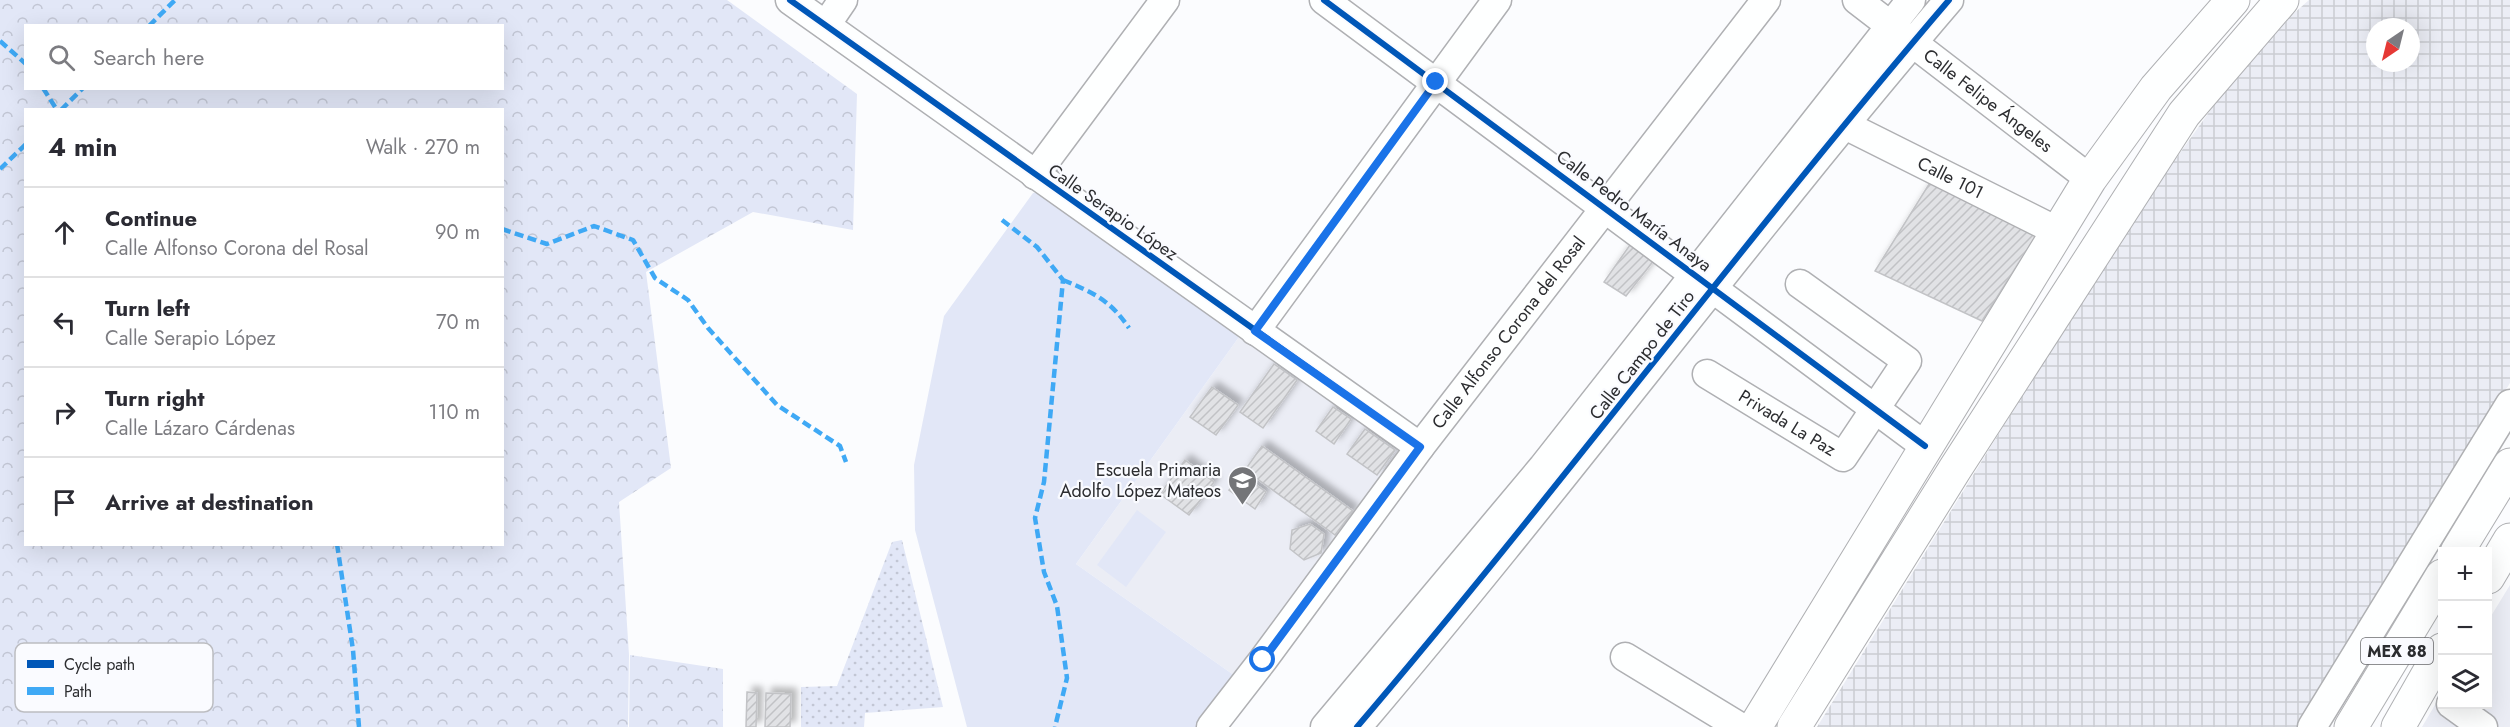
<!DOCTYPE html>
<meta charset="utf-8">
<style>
body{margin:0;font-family:Jost,sans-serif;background:#f7f7f7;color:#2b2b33}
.controls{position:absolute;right:18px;bottom:18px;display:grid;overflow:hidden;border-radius:0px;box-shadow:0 6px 24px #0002}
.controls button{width:54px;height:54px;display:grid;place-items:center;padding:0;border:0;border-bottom:2px solid #e1e1e2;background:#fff;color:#2b2b33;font:30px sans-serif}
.compass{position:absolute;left:2366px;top:18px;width:54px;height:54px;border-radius:50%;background:#fff;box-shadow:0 6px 24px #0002;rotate:215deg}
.stop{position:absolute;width:18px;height:18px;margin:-14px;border:4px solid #1a73e8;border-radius:50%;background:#fff}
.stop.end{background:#1a73e8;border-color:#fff;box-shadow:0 2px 6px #0008}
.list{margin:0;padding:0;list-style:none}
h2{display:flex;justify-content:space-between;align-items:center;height:78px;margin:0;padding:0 24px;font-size:26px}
h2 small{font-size:20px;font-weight:400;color:#7c7c81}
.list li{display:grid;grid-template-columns:39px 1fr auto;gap:18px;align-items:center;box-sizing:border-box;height:90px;padding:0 24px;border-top:2px solid #e1e1e2}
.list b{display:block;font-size:22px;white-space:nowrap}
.list p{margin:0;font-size:20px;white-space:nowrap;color:#7c7c81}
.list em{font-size:20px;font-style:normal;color:#7c7c81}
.icon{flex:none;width:33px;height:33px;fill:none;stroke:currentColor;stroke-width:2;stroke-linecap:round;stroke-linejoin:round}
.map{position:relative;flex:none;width:2510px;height:727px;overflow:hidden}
.search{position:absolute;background:#fff;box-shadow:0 6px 24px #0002;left:24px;top:24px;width:480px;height:66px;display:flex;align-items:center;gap:15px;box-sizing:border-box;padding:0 21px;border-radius:0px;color:#7c7c81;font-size:22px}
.panel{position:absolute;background:#fff;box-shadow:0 6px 24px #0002;left:24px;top:108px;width:480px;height:438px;border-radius:0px}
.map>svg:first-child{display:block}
.built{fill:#ebedf5}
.industrial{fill:url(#industrial-grid);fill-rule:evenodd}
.green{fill:#e2e7f7}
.forest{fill:url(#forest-crowns);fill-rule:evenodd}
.garden{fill:url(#garden-dots)}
.building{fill:url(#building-hatch);stroke:#c2c3c6;stroke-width:1.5;filter:url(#shadow)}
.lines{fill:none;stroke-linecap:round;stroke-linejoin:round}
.minor-casing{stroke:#afb0b3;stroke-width:31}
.major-casing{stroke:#afb0b3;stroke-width:35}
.minor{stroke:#feffff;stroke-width:28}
.major{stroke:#feffff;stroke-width:33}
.quiet{stroke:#3fa9f5;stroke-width:4.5;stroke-dasharray:9 4.5;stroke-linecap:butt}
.cycleway-casing{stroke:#fafbff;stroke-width:10}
.cycleway{stroke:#0057b8;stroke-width:6}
.route{stroke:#1a73e8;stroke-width:8}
.labels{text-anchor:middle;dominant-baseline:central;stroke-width:4.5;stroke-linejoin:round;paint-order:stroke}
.shield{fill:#fafbff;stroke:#6a6b6e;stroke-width:1.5}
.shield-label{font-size:16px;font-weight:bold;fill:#2c2d30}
.street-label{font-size:18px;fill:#2c2d30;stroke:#fafbff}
.poi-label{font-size:18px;fill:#2c2d30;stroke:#fafbff;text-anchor:end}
.key{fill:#fafbff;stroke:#bcbdc1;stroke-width:1.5}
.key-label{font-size:16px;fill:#2c2d30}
</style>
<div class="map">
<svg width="2510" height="727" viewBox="0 0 2510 727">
<defs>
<pattern id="industrial-grid" width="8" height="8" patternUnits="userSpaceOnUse" patternTransform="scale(1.5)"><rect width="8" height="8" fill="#ebedf5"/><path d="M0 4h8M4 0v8" fill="none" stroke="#caccd2"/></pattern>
<pattern id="forest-crowns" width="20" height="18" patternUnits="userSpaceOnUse" patternTransform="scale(1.5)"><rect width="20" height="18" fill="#e2e7f7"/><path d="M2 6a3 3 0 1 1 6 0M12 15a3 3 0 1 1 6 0" fill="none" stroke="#c2c6d4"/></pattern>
<pattern id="garden-dots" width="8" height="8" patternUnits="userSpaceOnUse" patternTransform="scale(1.5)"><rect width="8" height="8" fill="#e2e7f7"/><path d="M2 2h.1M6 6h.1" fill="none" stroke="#c2c6d4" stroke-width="1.8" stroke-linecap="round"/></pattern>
<pattern id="building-hatch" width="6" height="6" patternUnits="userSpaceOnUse" patternTransform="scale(1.5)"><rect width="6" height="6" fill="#e1e2e5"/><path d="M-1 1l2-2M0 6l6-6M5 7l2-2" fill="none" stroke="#c1c2c5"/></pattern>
<filter id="shadow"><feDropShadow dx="5.5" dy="-5.5" stdDeviation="3" flood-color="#0004"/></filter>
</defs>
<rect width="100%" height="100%" fill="#fbfcfe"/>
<!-- built -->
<path class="built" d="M1244,330L1411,447L1238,678L1076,564Z
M2510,585V727H2422L2442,693V704H2488V621Z"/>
<!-- industrial -->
<path class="industrial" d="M2309,0H2510V383L2299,727H1817L2125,230L2222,94L2292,15ZM2375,27H2411V63H2375Z"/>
<!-- green -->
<path class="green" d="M1044,191L1244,330L1076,564L1238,678L1199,727H967L915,530L914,465L944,316L1033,193Z
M1137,510L1166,532L1126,587L1097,565Z"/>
<!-- forest -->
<path class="forest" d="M0,0H727L857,94L853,230L753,212L646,272L671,468L619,502L629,655L628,727H0ZM26,26H502V88H26ZM26,110H502V544H26Z
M630,655L723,669V727H629Z"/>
<!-- garden -->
<path class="garden" d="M902,540L943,707L865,713L864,727H801V687L837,686L892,542Z"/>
<!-- building -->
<path class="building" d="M1931,181L2038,232L1982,321L1875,271Z
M1632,242L1654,260L1626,296L1604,282Z
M1274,364L1297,380L1263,428L1240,412Z
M1212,387L1238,405L1216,435L1190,417Z
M1333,407L1351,419L1334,444L1316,431Z
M1365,429L1395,450L1377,475L1347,454Z
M1262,446L1353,511L1335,535L1245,470Z
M1185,460L1214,482L1189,515L1160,494Z
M1241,474L1266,492L1255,509L1229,490Z
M1310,524L1324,534L1321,553L1304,560L1290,549L1292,530Z
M747,692L757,693L756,727H746Z
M766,693L791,694L790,727H765Z"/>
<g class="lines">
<defs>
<g id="minor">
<path d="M790,0L1420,447"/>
<path d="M1324,0L1925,446"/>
<path id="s1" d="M1857,0L2090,179"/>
<path d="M826,25L843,0"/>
<path id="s2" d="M1845,125L2057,231"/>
<path d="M1035,175L1165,0"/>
<path d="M1255,331L1497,0"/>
<path id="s3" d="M1707,374L1843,457L1907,361L1800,284"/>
<path d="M1625,657L1740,727"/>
<path d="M2451,704L2483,727"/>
<path id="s4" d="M1211,727L1263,660L1420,447L1766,0"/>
<path d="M1325,727L1543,467L1911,0"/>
<path d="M1357,727C1560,489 1746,237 1949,0"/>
<path d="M2312,727L2510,404"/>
</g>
<path id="major" d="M2457,552L2510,465
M2488,577L2510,540
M1755,727L2090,179L2156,88L2233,0
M1794,727L1955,469L2184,114L2282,0
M2351,727L2442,576
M2398,727L2442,650"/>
</defs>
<!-- minor casing -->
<use href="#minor" class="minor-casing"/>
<!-- major casing -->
<use href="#major" class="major-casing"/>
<!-- minor -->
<use href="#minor" class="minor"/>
<!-- major -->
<use href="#major" class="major"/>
<!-- quiet -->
<path class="quiet" d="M149,26L175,0
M0,41L26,64
M43,88L57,110
M61,110L83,88
M0,169L26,144
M1002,220L1037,247L1063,280L1044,482L1035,518L1044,572L1057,606L1067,678L1055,727
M502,229L547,244L594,226L633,240L655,278L688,300L708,328L777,405L840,446L846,462
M1063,280C1094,293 1110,300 1129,328
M337,544L353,650L359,727"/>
<defs>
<path id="cycleway" d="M790,0L1420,447
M1324,0L1925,446
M1357,727C1560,489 1746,237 1949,0"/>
</defs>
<!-- cycleway casing -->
<use href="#cycleway" class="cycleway-casing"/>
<!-- cycleway -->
<use href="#cycleway" class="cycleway"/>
</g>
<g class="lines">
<!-- route -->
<path class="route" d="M1263,660L1420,447L1255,331L1436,82"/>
</g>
<!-- icons -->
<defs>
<symbol id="school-pin" viewBox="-11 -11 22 30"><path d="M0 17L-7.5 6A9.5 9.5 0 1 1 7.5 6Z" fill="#747578" stroke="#fafbff"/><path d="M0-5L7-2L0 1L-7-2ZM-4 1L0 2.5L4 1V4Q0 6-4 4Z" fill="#fff"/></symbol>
</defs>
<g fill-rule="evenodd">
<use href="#school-pin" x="1226" y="464" width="33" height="45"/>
</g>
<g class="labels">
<!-- shield labels -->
<rect class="shield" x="2361" y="638" width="72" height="26" rx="4.5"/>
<g class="shield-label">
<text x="2397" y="651">MEX 88</text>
</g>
<!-- street labels -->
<g class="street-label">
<text stroke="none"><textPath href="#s1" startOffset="165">Calle Felipe Ángeles</textPath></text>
<text stroke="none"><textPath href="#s2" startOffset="118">Calle 101</textPath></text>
<text transform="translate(1634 211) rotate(37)">Calle Pedro María Anaya</text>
<text transform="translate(1113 212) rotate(35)">Calle Serapio López</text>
<text stroke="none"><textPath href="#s4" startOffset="494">Calle Alfonso Corona del Rosal</textPath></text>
<text transform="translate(1642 355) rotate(-52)">Calle Campo de Tiro</text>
<text stroke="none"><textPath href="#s3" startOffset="94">Privada La Paz</textPath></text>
</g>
<!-- poi labels -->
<g class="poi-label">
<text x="1221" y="470">Escuela Primaria<tspan x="1221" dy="21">Adolfo López Mateos</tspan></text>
</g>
</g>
<!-- legend -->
<rect x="15" y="643" width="198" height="69" rx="9" class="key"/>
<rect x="27" y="660" width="27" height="8" fill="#0057b8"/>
<rect x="27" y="687" width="27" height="8" fill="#3fa9f5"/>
<g class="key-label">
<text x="64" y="670">Cycle path</text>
<text x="64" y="697">Path</text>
</g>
</svg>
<div class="controls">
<button>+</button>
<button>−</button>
<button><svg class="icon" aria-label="layers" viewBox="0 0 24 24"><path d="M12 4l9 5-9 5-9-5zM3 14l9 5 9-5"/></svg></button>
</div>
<svg class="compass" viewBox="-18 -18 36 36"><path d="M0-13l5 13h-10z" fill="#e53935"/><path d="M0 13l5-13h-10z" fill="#7c7c81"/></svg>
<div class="stop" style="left:1263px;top:660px"></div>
<div class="stop end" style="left:1436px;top:82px"></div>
<div class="search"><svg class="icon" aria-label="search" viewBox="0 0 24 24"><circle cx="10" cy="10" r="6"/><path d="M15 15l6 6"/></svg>Search here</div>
<section class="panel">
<h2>4 min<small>Walk · 270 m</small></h2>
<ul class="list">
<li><svg class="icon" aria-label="ahead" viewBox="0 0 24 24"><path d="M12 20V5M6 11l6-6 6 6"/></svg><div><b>Continue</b><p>Calle Alfonso Corona del Rosal</p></div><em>90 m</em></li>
<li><svg class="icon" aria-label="left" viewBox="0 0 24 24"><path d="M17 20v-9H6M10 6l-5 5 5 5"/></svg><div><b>Turn left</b><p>Calle Serapio López</p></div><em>70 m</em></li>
<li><svg class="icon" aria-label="right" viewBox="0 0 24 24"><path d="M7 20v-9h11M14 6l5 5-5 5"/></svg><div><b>Turn right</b><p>Calle Lázaro Cárdenas</p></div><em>110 m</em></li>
<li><svg class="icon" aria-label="arrive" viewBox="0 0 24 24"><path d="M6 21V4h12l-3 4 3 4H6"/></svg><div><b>Arrive at destination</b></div></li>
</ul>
</section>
</div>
